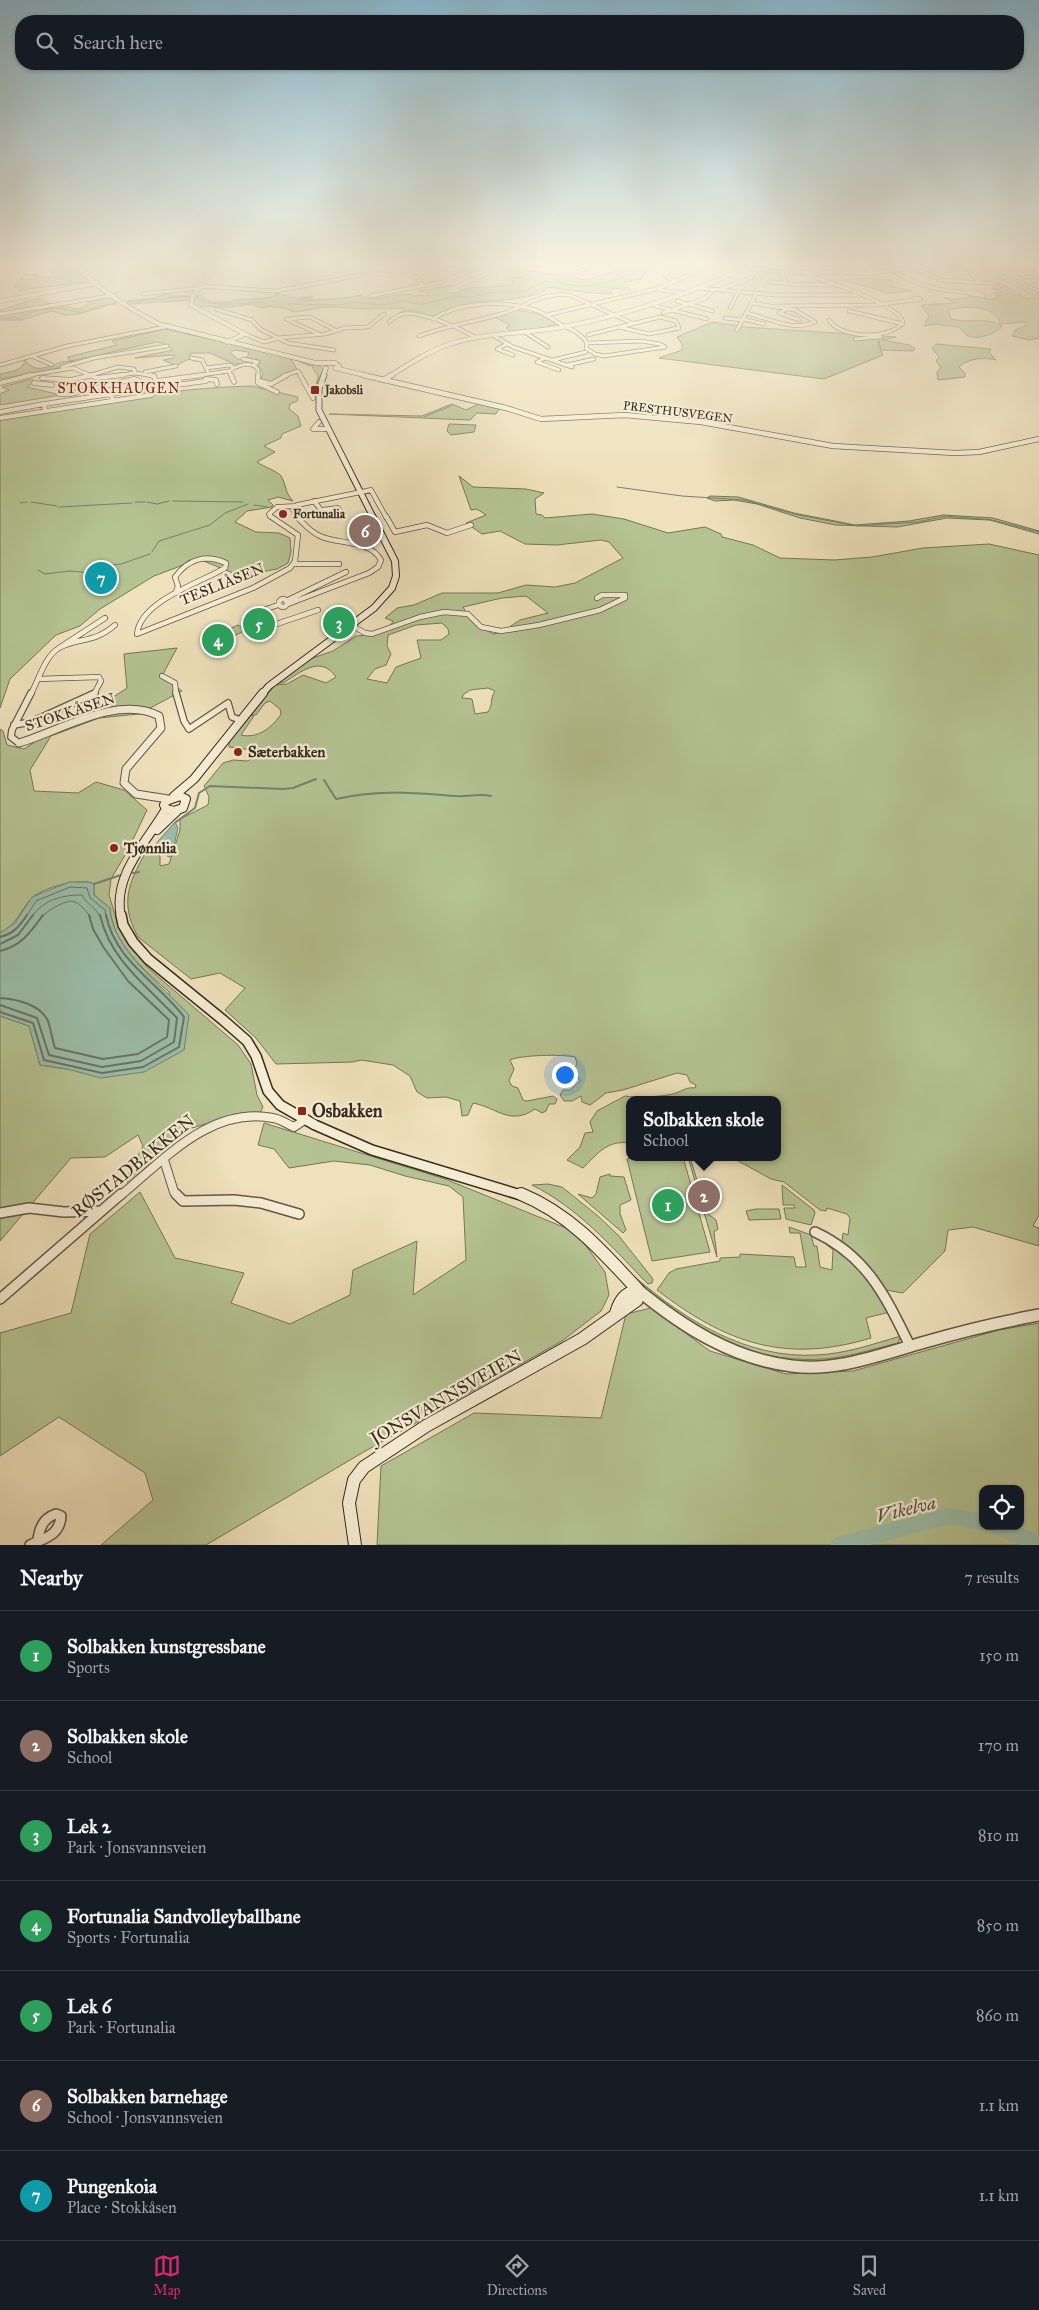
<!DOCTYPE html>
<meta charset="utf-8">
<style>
body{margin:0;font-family:"IM FELL Great Primer",serif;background:#20242c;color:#f1f3f6}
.controls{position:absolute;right:15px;bottom:15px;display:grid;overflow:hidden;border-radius:10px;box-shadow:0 1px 4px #0004}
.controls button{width:45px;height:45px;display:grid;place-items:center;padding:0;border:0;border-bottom:1px solid #363941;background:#171b24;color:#f1f3f6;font:25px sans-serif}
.you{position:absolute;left:564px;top:1074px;width:18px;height:18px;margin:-12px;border:4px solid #fff;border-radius:50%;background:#1a73e8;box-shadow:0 0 0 8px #1a73e833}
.badge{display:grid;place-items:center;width:32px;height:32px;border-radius:50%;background:#db2777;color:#fff;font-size:16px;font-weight:700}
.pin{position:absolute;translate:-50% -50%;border:2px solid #fff;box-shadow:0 1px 5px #0006}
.popup{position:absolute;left:626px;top:1096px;width:155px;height:65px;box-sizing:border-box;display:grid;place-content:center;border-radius:10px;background:#171b24;filter:drop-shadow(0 1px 4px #0005);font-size:16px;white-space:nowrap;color:#9ea1a6}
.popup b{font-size:19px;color:#f1f3f6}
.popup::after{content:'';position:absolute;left:50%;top:100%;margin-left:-10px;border:10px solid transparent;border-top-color:#171b24}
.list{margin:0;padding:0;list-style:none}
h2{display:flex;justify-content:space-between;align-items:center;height:65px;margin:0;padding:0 20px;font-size:21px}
h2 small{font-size:16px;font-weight:400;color:#9ea1a6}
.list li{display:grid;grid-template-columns:32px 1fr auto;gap:15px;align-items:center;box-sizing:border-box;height:90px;padding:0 20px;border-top:1px solid #363941}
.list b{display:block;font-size:19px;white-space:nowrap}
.list p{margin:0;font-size:16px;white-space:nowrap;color:#9ea1a6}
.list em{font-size:16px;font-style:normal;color:#9ea1a6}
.icon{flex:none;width:28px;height:28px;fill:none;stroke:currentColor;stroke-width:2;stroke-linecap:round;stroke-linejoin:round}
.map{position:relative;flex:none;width:1039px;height:1545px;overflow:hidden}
.search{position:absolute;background:#171b24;box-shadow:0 1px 4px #0004;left:15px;right:15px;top:15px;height:55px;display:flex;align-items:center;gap:12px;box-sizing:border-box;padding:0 18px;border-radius:20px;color:#9ea1a6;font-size:19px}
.sheet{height:695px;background:#171b24}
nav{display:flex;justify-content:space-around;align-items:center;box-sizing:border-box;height:70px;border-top:1px solid #363941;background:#171b24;font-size:14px;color:#9ea1a6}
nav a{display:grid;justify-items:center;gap:2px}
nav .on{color:#db2777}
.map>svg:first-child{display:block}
.green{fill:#b5c392;stroke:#767658;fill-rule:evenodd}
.water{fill:#9bbeaa;stroke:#738372}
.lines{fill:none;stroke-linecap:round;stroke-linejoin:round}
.shore-far1{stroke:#687464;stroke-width:1}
.shore{stroke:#687464;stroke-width:2}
.stream-far1{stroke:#738372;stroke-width:1}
.stream{stroke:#738372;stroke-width:2}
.river{stroke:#9bbeaa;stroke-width:16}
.minor-far5-casing{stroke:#645845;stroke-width:4.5}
.minor-far4-casing{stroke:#645845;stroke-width:5.5}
.minor-far3-casing{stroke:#645845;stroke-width:6}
.minor-far2-casing{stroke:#645845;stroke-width:8}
.minor-far1-casing{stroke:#645845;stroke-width:10}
.minor-casing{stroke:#645845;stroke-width:12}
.tertiary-far3-casing{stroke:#645845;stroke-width:5}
.tertiary-far2-casing{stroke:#645845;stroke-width:6}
.tertiary-far1-casing{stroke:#645845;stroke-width:9}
.tertiary-casing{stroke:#645845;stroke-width:14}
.secondary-far5-casing{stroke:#362a1e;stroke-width:5}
.secondary-far4-casing{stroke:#362a1e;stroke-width:7}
.secondary-far3-casing{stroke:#362a1e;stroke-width:8}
.secondary-far2-casing{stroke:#362a1e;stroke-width:10}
.secondary-far1-casing{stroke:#362a1e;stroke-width:12}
.secondary-casing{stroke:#362a1e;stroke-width:14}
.primary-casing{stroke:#362a1e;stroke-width:5.5}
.minor-far5{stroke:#f4ecd3;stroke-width:3}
.minor-far4{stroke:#f4ecd3;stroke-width:4}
.minor-far3{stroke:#f4ecd3;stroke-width:4.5}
.minor-far2{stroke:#f4ecd3;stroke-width:5.5}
.minor-far1{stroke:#f4ecd3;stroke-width:8}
.minor{stroke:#f4ecd3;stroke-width:9}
.tertiary-far3{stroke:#f4ecd3;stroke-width:4}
.tertiary-far2{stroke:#f4ecd3;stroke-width:4.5}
.tertiary-far1{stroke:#f4ecd3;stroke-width:7}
.tertiary{stroke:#f4ecd3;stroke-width:11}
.secondary-far5{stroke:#f4ecd3;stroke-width:4}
.secondary-far4{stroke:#f4ecd3;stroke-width:5}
.secondary-far3{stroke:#f4ecd3;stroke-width:6}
.secondary-far2{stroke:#f4ecd3;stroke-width:8}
.secondary-far1{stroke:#f4ecd3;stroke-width:9}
.secondary{stroke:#f4ecd3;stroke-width:12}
.primary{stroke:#e7c07e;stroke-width:4.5}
.poi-dot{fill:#8f2418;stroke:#f4ecd3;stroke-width:2}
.labels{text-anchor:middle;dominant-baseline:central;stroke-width:4.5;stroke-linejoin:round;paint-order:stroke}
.far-poi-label{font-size:12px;font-weight:bold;fill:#362a1e;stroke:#f4ecd3;text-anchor:start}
.far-street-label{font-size:12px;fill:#362a1e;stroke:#f4ecd3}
.far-neighbourhood-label{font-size:14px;letter-spacing:1px;fill:#7a1f14;stroke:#f4ecd3}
.street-label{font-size:15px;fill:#362a1e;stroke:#f4ecd3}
.poi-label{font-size:15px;font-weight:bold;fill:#362a1e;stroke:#f4ecd3;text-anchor:start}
.near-poi-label{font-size:18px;font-weight:bold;fill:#362a1e;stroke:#f4ecd3;text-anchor:start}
.near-street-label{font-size:18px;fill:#362a1e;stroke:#f4ecd3}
.near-water-label{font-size:19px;font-style:italic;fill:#4f4f41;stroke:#f4ecd3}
</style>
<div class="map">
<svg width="1039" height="1545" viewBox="0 0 1039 1545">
<rect width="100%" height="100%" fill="#eee1bb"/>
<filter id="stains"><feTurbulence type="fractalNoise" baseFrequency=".004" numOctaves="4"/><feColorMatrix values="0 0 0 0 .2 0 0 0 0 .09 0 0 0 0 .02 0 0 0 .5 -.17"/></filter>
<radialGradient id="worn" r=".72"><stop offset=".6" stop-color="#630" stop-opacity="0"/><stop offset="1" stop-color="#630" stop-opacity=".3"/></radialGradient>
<!-- green -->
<path class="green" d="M67,263H74L75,268L88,282L19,290L14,286L21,279L32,278L25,275H37L42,278L56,277L43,267Z
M628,263H653L646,271L647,273L644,274L642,279L624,282L630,290L614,288L610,292L613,294C591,294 571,290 549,287C532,302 490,300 468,302L469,306L442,312L431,317L423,315L421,312L409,310L401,313L404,308C379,310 352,308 327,307C316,307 304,312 292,312L288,309L270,306L262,308L251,304L232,307L196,306L193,303L196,296H202L212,302H231L233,300L266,298L279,295L274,294L276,293L296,298L313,296L311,299H301L304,301L354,297L357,295L373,299L403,294L427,296L428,294L419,291L452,285L454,286L448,290L454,292L469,288L513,285L512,278L522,277L534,271L587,280L629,267Z
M865,278L892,280V286L912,291L888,293L843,280Z
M1000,283L1028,299L1039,297V338L1029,340L1012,336L1015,330L1027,325L1026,322L1000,324C996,304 965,306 948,310L951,319C968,324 985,316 1002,326C998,333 980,339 972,337C966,336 963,332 959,327L934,324L924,326L929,316L921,305L956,303L944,298L957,299L974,296L995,300L994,298L999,297L994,293L1002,292L992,288H1002L996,284Z
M169,293L171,296H192L190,300C170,302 151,302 131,304L127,301L155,298Z
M112,296L125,306L118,302L79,314L65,315L52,311L21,320H0V310L39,298L57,307H69L74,309L82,308L91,301Z
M514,309L539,314L561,326L548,325L550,327L507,332L510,331L506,328L510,325L492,316Z
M712,322L745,327L896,337L882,340L909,345L915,349L913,351L881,350L879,341L878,344L883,355L824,379L659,358L682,350V344L677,337Z
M165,329L311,362C317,364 323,366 324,372L316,386L318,376L312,367L315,364L310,366L291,358L297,370L272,382H265L261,379L263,374L258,365L261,361L246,358L249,354L248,352L234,350L230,353L238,359L255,361V363L234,364L210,353H191L189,359L176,366L163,360L174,358V355L135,358L173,350L166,344L157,342L76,360L69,361L68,357L117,345L112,341Z
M936,344L991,349L989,352L996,360C985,357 968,358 959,367L965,373V377L938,380L937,372L941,367L936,361L939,357L932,348Z
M25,360C36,375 48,366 62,362C66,361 71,362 75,361L58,368L0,379V374C10,372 23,371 25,360Z
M32,379L34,382L27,387L61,395L0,405V394L9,390L2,387Z
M252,386L298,397L297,401L290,404L289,409L298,416L301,426L282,434L281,438L264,446L275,452L257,462C262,466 279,472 281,476C287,486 284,491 293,501L278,497L268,500L273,505L272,507L247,511L235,522L256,532L279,533L290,538L291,552L288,563L277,569L240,576L199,559L154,576L100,609L80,626L56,635L10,679L0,708V418C83,405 167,388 252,386Z
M481,403L500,407L496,414L477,413L470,420L329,414L422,416L452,404L466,410Z
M449,424L476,425L474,432L451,435L447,431Z
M459,476L473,487L526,489L544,493L535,499L536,514L542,515L545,518L592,514L624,519L668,533L705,527L721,534L722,537L753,545L780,558L834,560L872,557L923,548L989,544L1039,555V1215L1033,1226L1039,1228V1246L973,1227L948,1230L945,1251L903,1293L886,1290L870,1268L842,1241L843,1233L848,1235L850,1218L847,1214L827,1208L826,1211L820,1210L784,1182L771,1179L731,1157H778V1100H630V1143C607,1140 598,1153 583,1168L567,1160L580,1147L585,1133L593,1132L590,1122L597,1111L625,1096C635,1098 666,1097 676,1093C684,1090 687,1087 695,1088L696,1085L690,1082L687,1075L677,1073L623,1090L606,1093L590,1105L582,1102L581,1096L572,1101H564L560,1095L563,1090H570L580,1081L574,1071L577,1063L575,1057C561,1054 521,1055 510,1060L514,1069L509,1081L512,1086L518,1088L523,1100L527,1101L553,1096L557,1099L555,1104H549L546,1111L542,1113L535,1109C510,1126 498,1108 473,1103L468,1115L462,1116L460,1101L446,1097L427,1098L417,1092L410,1076L393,1065L361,1060L353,1062L276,1064L256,1038L225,1010L245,988L220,973L191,979L138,937C119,902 129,882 147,850L160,856V866L169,864L180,830V819L208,805L209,797L204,786L223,763L233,760L247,761L262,754L260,751L229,747V742L250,715L254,716L241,735C257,739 272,728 281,714L280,709L270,701L265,703L256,715L252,714L275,685L287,684L303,675L326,683L336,677C320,654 300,673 283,683H279L307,660L333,651L356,636L369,635L389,629L393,621L385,618L397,608L414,605L442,593H498L526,585L555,587L575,583L623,558L609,542L601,540L557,545L525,544L500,531L482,534L466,523L486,515L477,509L471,510ZM526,596L548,613L520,620L502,632L493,634L472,622L463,607L502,598ZM442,623L448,629L449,634L441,640H417L421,658L396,667L387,683L367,679L375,669L386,665L391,654L387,646L388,635L416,625ZM488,688L495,691C490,698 493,705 488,712L475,714L472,699L462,698L463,695L470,690Z
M710,496L738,497L794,513L855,525L909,521L943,515L993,518L1039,531V534L990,520L947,518L897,527L836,525L800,518L757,504L734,500L715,501L707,498Z
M238,625L246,630L218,644L212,640L218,637L217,635Z
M177,648L162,676L182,691L139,714L99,718L51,736L30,770L34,791L78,793L96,782L124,790L147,810L128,850L111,879L109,895L119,927L126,941L148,968L238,1045L251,1064L257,1095L263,1107L260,1113L205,1124L182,1131L128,1185L127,1176L143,1146L138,1135L105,1157L71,1158L0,1241V1016L29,1026L40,1065L67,1069L170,993C145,971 112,943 110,908L94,895V884C82,877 40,888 31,899C20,911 16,926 0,933V729L3,731L7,745L24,749C57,726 94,711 127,688L124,654Z
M264,1123L445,1179L576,1232L605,1272L609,1295L601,1311L562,1341L362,1453L206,1545H101L153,1500L145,1473L59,1417L0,1456V1333L71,1313L90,1234L140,1192L175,1258L244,1273L231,1303L290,1324L350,1295L353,1270L417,1241L413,1295L466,1260L463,1197L449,1186L405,1176L370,1165L334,1161L289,1168L274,1149L258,1145Z
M637,1157H683L710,1252L652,1261L627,1159Z
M688,1157H690L707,1213L716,1220L718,1229L714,1232L717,1257Z
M610,1174V1176L624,1177L631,1200L620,1205V1214L626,1230L623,1233L578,1194L592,1198L596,1194L600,1177Z
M548,1184L562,1187L598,1216L619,1236L653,1279L652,1283L648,1284L645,1281C610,1245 578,1208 532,1185Z
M782,1185L814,1210L815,1213L811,1225L786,1219L784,1208H795L794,1205H783Z
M756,1209H779L781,1219L749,1220L746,1211Z
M789,1227L811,1235L814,1246H817L820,1267L832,1270L833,1250L826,1244L828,1242L857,1265L890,1312L866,1318L871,1338C785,1364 726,1343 657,1290L669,1273L676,1269L720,1261V1258L740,1257V1254L794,1257L796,1267H806L800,1233H790Z
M635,1277C685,1320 747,1359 816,1355C845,1354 873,1344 901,1336L898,1343C877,1348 855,1355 834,1358C777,1365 721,1347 676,1312C661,1301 646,1292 635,1277Z
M651,1308L710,1351L786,1374L853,1371L999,1330L1039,1323V1545H377L381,1466L474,1413L601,1418L626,1314ZM983,1489H1020V1526H983Z"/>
<!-- water -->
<path class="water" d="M175,822L178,828L172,854L170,857L167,856L164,848L154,846Z
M69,882H89L94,884V895L110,908C112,950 162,985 189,1015L184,1050L144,1072L101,1078L67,1069L40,1065L29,1026L0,1016V933L15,923L32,897Z"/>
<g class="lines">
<!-- shore-far1 -->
<path class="shore-far1" d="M26,917L36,901L70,887L87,888L90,898L105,910L106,917
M32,917C42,901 59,896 77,895H82C86,904 97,908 100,917
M42,917C46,911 68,898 75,902C81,904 86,912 91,917"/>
<!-- shore -->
<path class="shore" d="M0,937C13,934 19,927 27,915
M0,944L18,935L33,915
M0,951C21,946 30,933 43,915
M0,998C16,999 40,1004 48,1021C51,1030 52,1039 55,1048L103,1059L138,1054L167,1037L169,1020L128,981L104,948L93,929L89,915
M0,1005L37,1018L49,1055L102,1067L141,1061L174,1042L177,1018C147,986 110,960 100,915
M0,1012L33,1023L44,1060L102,1073L143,1067L179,1047L184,1017C158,982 115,961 106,915"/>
<!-- stream-far1 -->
<path class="stream-far1" d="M633,272L643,266L642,263
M196,298C218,309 240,302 264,302
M119,303L191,296
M289,304L340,305L354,302L382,305L405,300L420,305L450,297H471L494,292H521L546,281L578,286L594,285L615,280L632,273
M0,318H19L38,310L56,308L83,313L98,306L116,304
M424,417L451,406
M617,487L682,496L744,500L798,515L858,526L917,522L946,516L992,520L1039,532
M173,501L243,502
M31,502L57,506
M135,502H145
M147,502L157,504L169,501
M20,503L27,502
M254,505L267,507
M59,507L132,503
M152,552L159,541L210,525L225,513L248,504
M38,570L45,574L70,571L93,573L111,565L121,564L150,554"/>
<!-- stream -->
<path class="stream" d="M324,780L336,799C378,789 414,793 456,796C468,797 479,793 491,796
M176,822L195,808L199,793L210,786L283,789L293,788L316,779
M133,873L139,872
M94,884L121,875"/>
<!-- river -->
<path class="river" d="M996,1526L1039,1544
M839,1545L947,1516L983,1522"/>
<defs>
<path id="minor-far5" d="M10,263L25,277
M379,263L398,269L397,274
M461,263L479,267
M562,263L584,270
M682,263L709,267
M717,263L777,272L873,273L945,263
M798,263L807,265
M829,263L844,271
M856,263L872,272
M973,263H985
M983,263L1025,281L1039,279
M1025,263L1039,268
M175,265L206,264
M427,265L443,266L466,273
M303,266L315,263
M112,267L158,263
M913,267L940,280L980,283L962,263
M172,269L190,267
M894,271C921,289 948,292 979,293L983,296L967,293
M379,273L380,274H374Z
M782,273L786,283L789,284L830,285
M380,274H407L419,278L422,285
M806,274C827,282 897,303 903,322C891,340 840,339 829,320
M30,276L33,277L24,278Z
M998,276L1008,279
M1006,279L1036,294
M674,281L665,276L675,263
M1025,281L1038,287
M769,282L786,283
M980,283H994
M201,286L276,291L366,274
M699,288L775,295H856
M653,289L684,293
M721,289L751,278L756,271
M143,294L200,288
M370,296L442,282L490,263
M915,298L921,299L914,300Z
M677,301L713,311
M656,306L707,319
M780,306L875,305L914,300
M730,308L738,292
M789,308L779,313L800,320
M216,309L252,320L260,329L288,343L334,350
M849,311L903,324
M663,313L706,298L713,290
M746,313C769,318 792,332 815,322L795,310L751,303
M0,314L115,295
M547,315L656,289L718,263
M660,317L676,321L679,328L649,334L619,327Z
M725,318L743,320
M433,319C461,301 504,300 535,310C545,313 553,320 562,325C572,330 581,333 587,343
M743,319L764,324
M389,322C393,319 397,315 403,314C421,310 461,329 477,338
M737,330L756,294
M526,333L548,347
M245,334L264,342L278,338L325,334L345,328L368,327L384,314
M321,335L286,319L310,317L335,330
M588,335L619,327
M419,336C446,326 473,322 501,314C525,307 544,291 570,295L632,323
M494,336L513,347L572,367
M855,339L881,337
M641,341L660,344L665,347L604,356L595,354L586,348L587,343Z
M507,344L497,349L513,355
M32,356L52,365
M191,358L202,360L206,368
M545,358L537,362L559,370
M243,359L258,362L254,365
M553,360L586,352
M0,365L67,346L170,326
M567,365L594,359
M62,367L94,358L167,346
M234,368C243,364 251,362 258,369V376
M145,372L176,366
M209,374L206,368L230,365L234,368L231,370
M24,376L73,368L92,376
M88,376L118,367L134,369L135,373
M113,376L135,373L154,376
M194,376L229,371L231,376
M283,376L298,371L301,376"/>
<path id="minor-far4" d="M89,375L97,378L123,375
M231,375L234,382
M258,375V383L277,392
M300,375L313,398
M42,378L71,380L92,375
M206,379L216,380L217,384
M156,381L203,375
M260,381L271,384L287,375
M0,383L32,375
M34,383L52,385
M59,394H70L134,379L138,380L141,389
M113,400L111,394L206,381
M45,411L44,404L111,394
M0,412L44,404
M0,418L151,395L159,390L154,376L150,375
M319,422L313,429H328
M314,501L321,510
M338,508L341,516L325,514L321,510Z
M271,517L269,514L277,507L295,506
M297,517L293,509L297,505L371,490L386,517"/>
<path id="minor-far3" d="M386,516L395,532L427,525L447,533L471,525
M294,564H339
M176,592L178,586L175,577C188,559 206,554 226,563L225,568C200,583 140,601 137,634L253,588L290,568L295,561L298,535L270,516
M279 603a4 4 0 1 1 8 0a4 4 0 1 1-8 0Z
M286,601L346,572
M288,604L369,573L378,567L381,560C369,539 339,545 320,536C310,532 303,523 296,516
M278,605L258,612L247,620V625L252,628L262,629L318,610
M351,625L365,633L372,634L420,617L444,612L468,614L481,627L501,631L539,625L600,610L625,598V595H602L597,598
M59,648L105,618
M162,676L175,683L176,694
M38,679L99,677L101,681L94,694
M31,694C38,681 45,656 59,648C79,637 93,644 115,625"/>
<path id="minor-far2" d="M176,693L184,721L189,729L228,703L232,717L240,720
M14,725L31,722L95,693
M19,743L11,737L12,730L31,693"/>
<path id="minor-far1" d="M164,1160L174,1192L178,1196
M120,1196C164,1160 210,1106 273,1118C280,1119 287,1124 294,1127L306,1119"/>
<path id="minor" d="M176,1194L183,1201L234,1200L261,1203L299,1214
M0,1213L29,1208L64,1212L101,1211
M815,1232C867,1256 886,1297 910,1346
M0,1299L121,1194
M30,1545C45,1538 60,1535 61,1516L56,1514C43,1518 39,1528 38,1541"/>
<path id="tertiary-far3" d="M201,263L214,266
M216,263L192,298L191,305L245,334
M456,287L458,290H450L451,289L512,263
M0,301L98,283
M227,342L245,334
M335,368L368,376
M390,376C409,364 429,351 450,344C487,332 525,334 563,327C630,314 695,292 757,263"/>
<path id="tertiary-far2" d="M363,375L506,408L541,419L625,415L701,422L833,446L955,453L979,452L1039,439
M383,380L392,375"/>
<path id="tertiary-far1" d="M19,743C60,731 118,694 159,716L161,728L126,769L124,783L136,794L168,799"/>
<path id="tertiary" d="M638,1290C683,1327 733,1359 792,1366C837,1372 882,1354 925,1342C963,1331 1001,1322 1039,1315"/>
<path id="secondary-far5" d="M75,263C94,287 132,310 159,324L316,363H335L339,366
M323,376L326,368"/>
<path id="secondary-far4" d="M324,375L319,389V410L373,517"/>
<path id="secondary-far3" d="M262,694L269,686L374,608L392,588L396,576L395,561L372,516"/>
<path id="secondary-far2" d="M174,796L194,779L263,693
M180,796L186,799L183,808L174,811L166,809L164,805L166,801Z
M157,830L177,811
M121,917C112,875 147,842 166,809"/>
<path id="secondary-far1" d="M121,915L123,925L133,942L148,959L223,1020L247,1041L256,1056L268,1091L280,1105L315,1125L372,1150L524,1196"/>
<path id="secondary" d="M521,1194C570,1214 603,1252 638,1290
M616,1313C620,1300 625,1293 638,1290
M355,1545L349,1503L354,1480L364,1467L426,1426L582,1339L637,1300L638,1290"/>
<path id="primary" d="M1005,263L1039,276"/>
</defs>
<!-- minor-far5 casing -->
<use href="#minor-far5" class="minor-far5-casing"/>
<!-- minor-far4 casing -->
<use href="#minor-far4" class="minor-far4-casing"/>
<!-- minor-far3 casing -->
<use href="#minor-far3" class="minor-far3-casing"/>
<!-- minor-far2 casing -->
<use href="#minor-far2" class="minor-far2-casing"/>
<!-- minor-far1 casing -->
<use href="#minor-far1" class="minor-far1-casing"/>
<!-- minor casing -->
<use href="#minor" class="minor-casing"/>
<!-- tertiary-far3 casing -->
<use href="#tertiary-far3" class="tertiary-far3-casing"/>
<!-- tertiary-far2 casing -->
<use href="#tertiary-far2" class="tertiary-far2-casing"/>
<!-- tertiary-far1 casing -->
<use href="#tertiary-far1" class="tertiary-far1-casing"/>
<!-- tertiary casing -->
<use href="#tertiary" class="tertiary-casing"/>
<!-- secondary-far5 casing -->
<use href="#secondary-far5" class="secondary-far5-casing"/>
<!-- secondary-far4 casing -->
<use href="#secondary-far4" class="secondary-far4-casing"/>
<!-- secondary-far3 casing -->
<use href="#secondary-far3" class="secondary-far3-casing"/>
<!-- secondary-far2 casing -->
<use href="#secondary-far2" class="secondary-far2-casing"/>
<!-- secondary-far1 casing -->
<use href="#secondary-far1" class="secondary-far1-casing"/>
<!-- secondary casing -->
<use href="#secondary" class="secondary-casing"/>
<!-- primary casing -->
<use href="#primary" class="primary-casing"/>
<!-- minor-far5 -->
<use href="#minor-far5" class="minor-far5"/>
<!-- minor-far4 -->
<use href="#minor-far4" class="minor-far4"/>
<!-- minor-far3 -->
<use href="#minor-far3" class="minor-far3"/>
<!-- minor-far2 -->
<use href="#minor-far2" class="minor-far2"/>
<!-- minor-far1 -->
<use href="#minor-far1" class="minor-far1"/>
<!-- minor -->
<use href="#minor" class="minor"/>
<!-- tertiary-far3 -->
<use href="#tertiary-far3" class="tertiary-far3"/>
<!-- tertiary-far2 -->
<use href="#tertiary-far2" class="tertiary-far2"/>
<!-- tertiary-far1 -->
<use href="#tertiary-far1" class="tertiary-far1"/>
<!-- tertiary -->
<use href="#tertiary" class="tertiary"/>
<!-- secondary-far5 -->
<use href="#secondary-far5" class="secondary-far5"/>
<!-- secondary-far4 -->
<use href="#secondary-far4" class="secondary-far4"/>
<!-- secondary-far3 -->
<use href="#secondary-far3" class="secondary-far3"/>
<!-- secondary-far2 -->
<use href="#secondary-far2" class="secondary-far2"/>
<!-- secondary-far1 -->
<use href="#secondary-far1" class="secondary-far1"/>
<!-- secondary -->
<use href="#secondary" class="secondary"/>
<!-- primary -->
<use href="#primary" class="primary"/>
</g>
<!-- sky -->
<linearGradient id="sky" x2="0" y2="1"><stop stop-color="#89b8cf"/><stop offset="0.55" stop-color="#f7f2e0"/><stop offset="1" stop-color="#f7f2e0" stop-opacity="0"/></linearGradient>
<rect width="1039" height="479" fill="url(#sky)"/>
<!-- markers -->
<g class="poi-dot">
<rect x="310" y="385" width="10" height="10" rx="2.5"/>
<circle cx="283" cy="514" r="5"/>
<circle cx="238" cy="752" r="5"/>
<circle cx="114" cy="848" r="5"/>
<rect x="297" y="1106" width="10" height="10" rx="2.5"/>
</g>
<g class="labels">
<!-- far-poi labels -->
<g class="far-poi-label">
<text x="325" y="390">Jakobsli</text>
<text x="293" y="514">Fortunalia</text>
</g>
<!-- far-street labels -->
<g class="far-street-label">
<text transform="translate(678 412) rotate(7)">PRESTHUSVEGEN</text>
</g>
<!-- far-neighbourhood labels -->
<g class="far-neighbourhood-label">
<text x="119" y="388">STOKKHAUGEN</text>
</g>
<!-- street labels -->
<g class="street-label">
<text transform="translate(222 584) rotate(-22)">TESLIÅSEN</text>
<text transform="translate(70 712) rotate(-18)">STOKKÅSEN</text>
</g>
<!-- poi labels -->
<g class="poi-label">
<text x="248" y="752">Sæterbakken</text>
<text x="124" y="848">Tjønnlia</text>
</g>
<!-- near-poi labels -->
<g class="near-poi-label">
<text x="312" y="1111">Osbakken</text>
</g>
<!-- near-street labels -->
<g class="near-street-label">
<text transform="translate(133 1166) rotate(-39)">RØSTADBAKKEN</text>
<text transform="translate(446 1397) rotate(-30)">JONSVANNSVEIEN</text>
</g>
<!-- near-water labels -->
<g class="near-water-label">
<text transform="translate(906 1509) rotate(-14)">Vikelva</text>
</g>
</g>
<rect width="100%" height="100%" filter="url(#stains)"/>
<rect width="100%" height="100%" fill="url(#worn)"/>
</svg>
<div class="controls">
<button><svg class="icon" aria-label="locate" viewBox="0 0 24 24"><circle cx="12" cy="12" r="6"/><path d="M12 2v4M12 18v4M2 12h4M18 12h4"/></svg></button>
</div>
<div class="you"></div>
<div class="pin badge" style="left:668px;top:1205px;background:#2e9e5b">1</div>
<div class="pin badge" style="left:704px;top:1196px;background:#8d6e63">2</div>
<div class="popup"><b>Solbakken skole</b>School</div>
<div class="pin badge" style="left:339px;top:623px;background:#2e9e5b">3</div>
<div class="pin badge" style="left:218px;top:640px;background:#2e9e5b">4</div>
<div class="pin badge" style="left:259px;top:624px;background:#2e9e5b">5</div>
<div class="pin badge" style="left:365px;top:531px;background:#8d6e63">6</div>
<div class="pin badge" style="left:101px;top:578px;background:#0f9aa8">7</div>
<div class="search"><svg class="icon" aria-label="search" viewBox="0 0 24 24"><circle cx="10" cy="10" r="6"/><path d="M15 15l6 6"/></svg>Search here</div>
</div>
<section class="sheet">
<h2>Nearby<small>7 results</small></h2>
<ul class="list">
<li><span class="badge" style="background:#2e9e5b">1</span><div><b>Solbakken kunstgressbane</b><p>Sports</p></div><em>150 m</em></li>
<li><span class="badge" style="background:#8d6e63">2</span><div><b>Solbakken skole</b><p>School</p></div><em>170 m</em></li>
<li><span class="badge" style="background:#2e9e5b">3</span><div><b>Lek 2</b><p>Park · Jonsvannsveien</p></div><em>810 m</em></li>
<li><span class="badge" style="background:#2e9e5b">4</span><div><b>Fortunalia Sandvolleyballbane</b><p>Sports · Fortunalia</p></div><em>850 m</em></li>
<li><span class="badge" style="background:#2e9e5b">5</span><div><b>Lek 6</b><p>Park · Fortunalia</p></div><em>860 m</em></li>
<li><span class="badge" style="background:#8d6e63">6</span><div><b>Solbakken barnehage</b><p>School · Jonsvannsveien</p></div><em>1.1 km</em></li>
<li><span class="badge" style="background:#0f9aa8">7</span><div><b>Pungenkoia</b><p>Place · Stokkåsen</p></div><em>1.1 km</em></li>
</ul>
</section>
<nav>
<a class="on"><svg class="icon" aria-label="map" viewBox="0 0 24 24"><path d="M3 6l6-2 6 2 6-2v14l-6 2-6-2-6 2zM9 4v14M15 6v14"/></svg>Map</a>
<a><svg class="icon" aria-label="directions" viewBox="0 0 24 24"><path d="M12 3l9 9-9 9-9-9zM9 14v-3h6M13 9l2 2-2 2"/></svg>Directions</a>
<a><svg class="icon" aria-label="saved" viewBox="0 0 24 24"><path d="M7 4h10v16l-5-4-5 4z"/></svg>Saved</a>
</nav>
